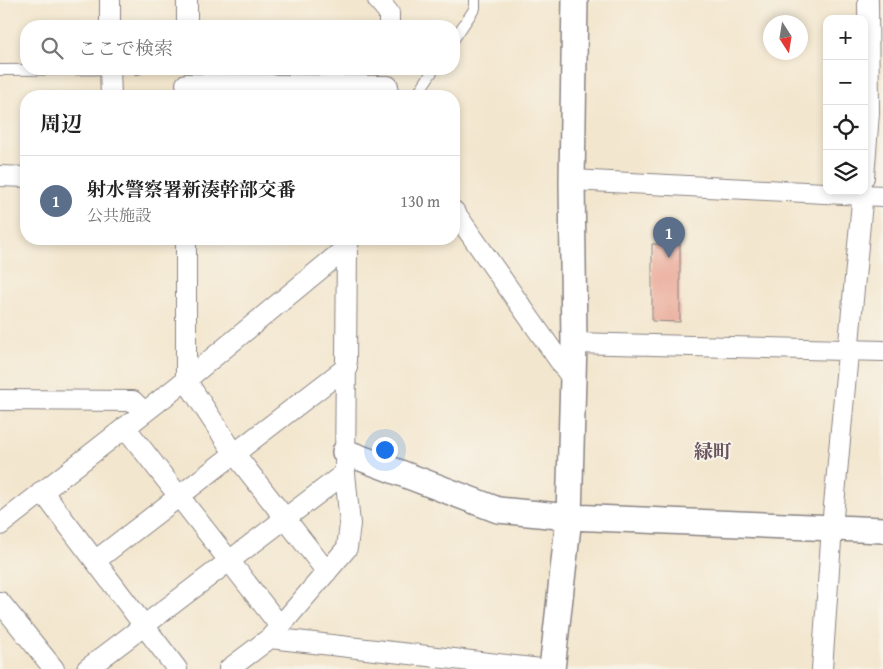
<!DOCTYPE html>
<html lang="ja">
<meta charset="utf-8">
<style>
body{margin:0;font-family:"Gentium Book Plus","Noto Serif JP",serif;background:#f6f6f6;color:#222}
.controls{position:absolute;right:15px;top:15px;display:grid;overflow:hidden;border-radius:10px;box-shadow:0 2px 8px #0003}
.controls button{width:45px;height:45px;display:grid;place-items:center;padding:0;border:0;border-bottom:1px solid #e0e0e0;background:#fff;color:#222;font:25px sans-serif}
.compass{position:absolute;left:763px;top:15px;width:45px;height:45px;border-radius:50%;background:#fff;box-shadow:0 2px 8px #0003;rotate:168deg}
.you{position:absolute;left:384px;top:449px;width:18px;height:18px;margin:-12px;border:4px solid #fff;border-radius:50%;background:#1a73e8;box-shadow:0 0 0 8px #1a73e833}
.badge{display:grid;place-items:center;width:32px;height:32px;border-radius:50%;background:#1f6fb2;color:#fff;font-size:16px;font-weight:700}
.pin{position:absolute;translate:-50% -41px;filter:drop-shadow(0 1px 2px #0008)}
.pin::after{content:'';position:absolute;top:26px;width:18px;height:15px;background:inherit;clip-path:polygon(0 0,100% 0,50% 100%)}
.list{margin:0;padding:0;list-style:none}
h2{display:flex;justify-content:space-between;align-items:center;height:65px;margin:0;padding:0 20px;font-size:21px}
h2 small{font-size:16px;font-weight:400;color:#767676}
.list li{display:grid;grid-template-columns:32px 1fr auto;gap:15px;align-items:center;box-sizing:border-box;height:90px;padding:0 20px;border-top:1px solid #e0e0e0}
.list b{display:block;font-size:19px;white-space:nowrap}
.list p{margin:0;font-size:16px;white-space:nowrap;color:#767676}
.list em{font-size:16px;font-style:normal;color:#767676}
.icon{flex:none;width:28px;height:28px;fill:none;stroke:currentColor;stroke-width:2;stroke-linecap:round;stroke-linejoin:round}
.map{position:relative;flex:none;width:883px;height:669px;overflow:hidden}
.search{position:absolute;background:#fff;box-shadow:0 2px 8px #0003;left:20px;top:20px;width:440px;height:55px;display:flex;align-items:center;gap:12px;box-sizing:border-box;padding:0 18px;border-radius:20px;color:#767676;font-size:19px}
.panel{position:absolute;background:#fff;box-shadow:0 2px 8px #0003;left:20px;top:90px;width:440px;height:155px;border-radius:20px}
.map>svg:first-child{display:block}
.building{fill:#ebae9e}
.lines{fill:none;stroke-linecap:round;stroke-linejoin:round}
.service-casing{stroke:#8a8484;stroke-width:12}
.minor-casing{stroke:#8a8484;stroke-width:22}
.tertiary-casing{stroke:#8a8484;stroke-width:28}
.service{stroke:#fff;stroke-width:10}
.minor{stroke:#fff;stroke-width:20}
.tertiary{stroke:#fff;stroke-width:25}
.labels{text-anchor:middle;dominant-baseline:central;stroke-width:4;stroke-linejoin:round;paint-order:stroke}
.neighbourhood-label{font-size:19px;font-weight:bold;fill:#68535e;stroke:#f7f3e8}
</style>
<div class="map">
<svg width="883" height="669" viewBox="0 0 883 669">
<rect width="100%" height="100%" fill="#f7f3e8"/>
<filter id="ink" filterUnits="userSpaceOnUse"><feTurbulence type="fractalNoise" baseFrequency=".02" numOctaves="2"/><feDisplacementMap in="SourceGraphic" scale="10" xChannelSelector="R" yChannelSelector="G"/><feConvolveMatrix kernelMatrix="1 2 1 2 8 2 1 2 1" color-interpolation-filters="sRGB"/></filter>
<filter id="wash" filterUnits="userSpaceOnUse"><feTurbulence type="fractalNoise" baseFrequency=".0096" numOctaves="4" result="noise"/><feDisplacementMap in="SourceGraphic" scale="20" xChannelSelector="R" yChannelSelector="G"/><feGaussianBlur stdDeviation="1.12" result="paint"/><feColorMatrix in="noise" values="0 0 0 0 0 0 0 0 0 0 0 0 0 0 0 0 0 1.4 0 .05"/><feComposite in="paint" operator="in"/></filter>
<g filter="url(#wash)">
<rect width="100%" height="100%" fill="#f3e6ce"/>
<g id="blocks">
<!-- building -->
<path class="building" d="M652,244H680V322L652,321Z"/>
</g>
</g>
<g filter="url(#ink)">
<use href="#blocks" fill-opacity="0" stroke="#8a8484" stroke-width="1"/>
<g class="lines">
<defs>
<path id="service" d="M454,39L475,8V0
M0,70L138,69
M416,96L434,69"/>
<path id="minor" d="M110,0V26
M378,0L389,13V26
M187,26V0
M110,69L111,96
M186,84L388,86
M0,176L26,177
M864,177L869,113L868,0
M572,180L883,196
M454,211L573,380
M186,239V380L234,453L327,572
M574,343L883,351
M0,400L133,401L144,412
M125,427L280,626
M42,491L177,669
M0,525L186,380L347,247
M95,561L347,367
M0,602L54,669
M270,638L541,669
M87,669L345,473
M229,669L270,638L347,548L350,524L345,473L347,247L350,239
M822,669L832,527L863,191"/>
<path id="tertiary" d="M345,452L498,510L569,517L883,530
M552,669L569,517L574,343L572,180L575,0"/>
</defs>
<!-- service casing -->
<use href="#service" class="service-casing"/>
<!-- minor casing -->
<use href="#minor" class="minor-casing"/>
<!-- tertiary casing -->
<use href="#tertiary" class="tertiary-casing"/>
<!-- service -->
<use href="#service" class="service"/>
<!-- minor -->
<use href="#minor" class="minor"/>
<!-- tertiary -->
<use href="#tertiary" class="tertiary"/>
</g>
</g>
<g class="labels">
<!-- neighbourhood labels -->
<g class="neighbourhood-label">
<text x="713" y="451">緑町</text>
</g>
</g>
</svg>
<div class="controls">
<button>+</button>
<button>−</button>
<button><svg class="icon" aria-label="locate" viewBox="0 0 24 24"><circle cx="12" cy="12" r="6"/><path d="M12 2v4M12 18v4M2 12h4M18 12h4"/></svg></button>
<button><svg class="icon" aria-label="layers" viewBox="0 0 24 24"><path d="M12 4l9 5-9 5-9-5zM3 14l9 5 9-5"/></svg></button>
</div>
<svg class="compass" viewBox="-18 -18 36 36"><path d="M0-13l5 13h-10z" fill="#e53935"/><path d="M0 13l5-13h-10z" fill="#767676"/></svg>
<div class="you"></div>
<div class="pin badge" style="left:669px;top:258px;background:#5c6f8a">1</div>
<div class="search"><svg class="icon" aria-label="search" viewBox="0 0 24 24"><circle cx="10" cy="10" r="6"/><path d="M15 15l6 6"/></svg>ここで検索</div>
<section class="panel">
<h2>周辺<small></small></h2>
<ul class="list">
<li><span class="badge" style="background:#5c6f8a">1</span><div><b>射水警察署新湊幹部交番</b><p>公共施設</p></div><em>130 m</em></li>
</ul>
</section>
</div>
